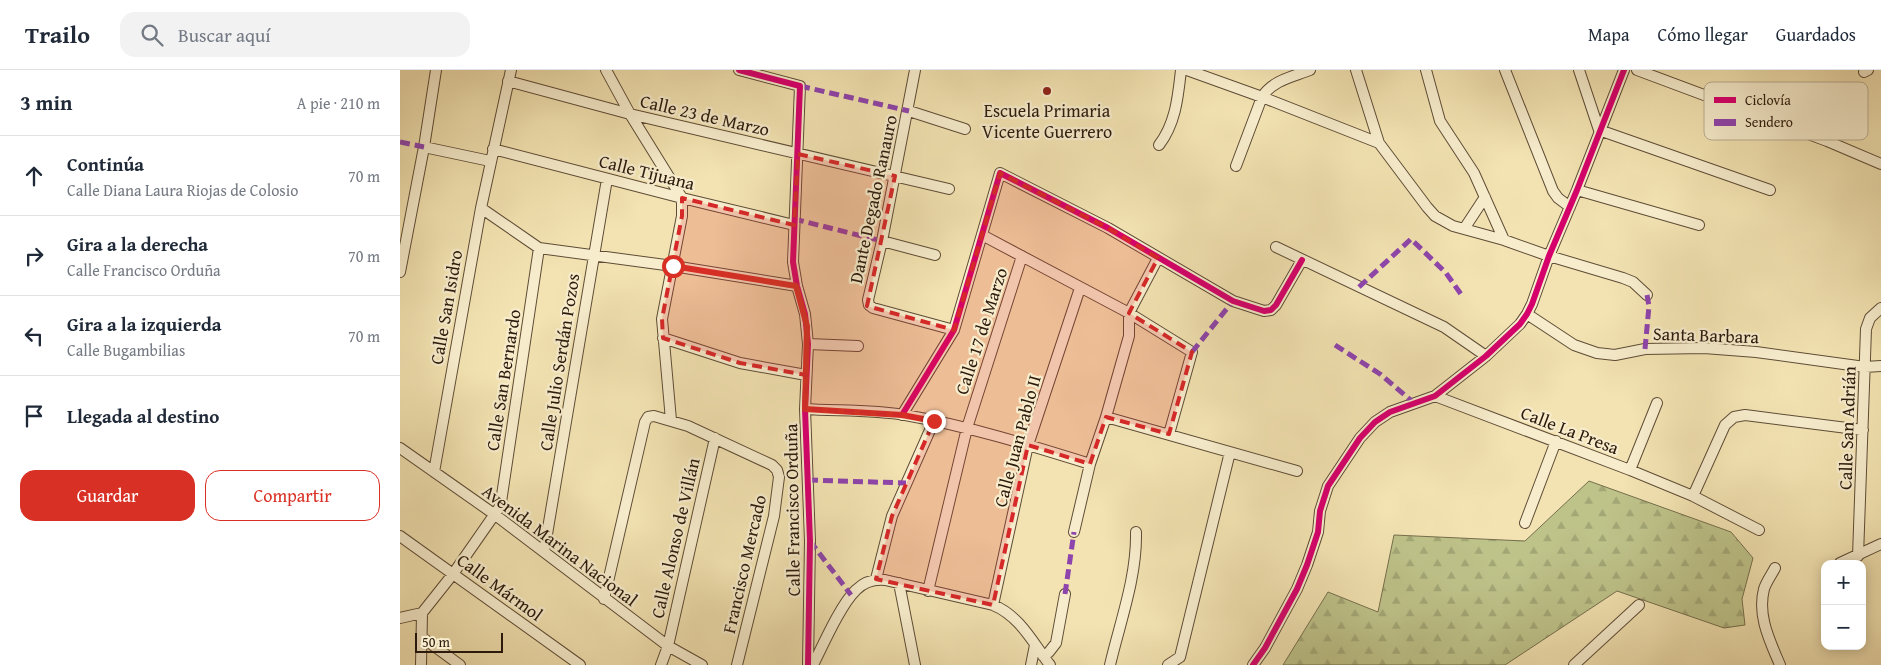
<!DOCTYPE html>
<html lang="es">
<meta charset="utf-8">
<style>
body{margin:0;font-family:"Gentium Book Plus",serif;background:#f2f2f3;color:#1f2937}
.controls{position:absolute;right:15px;bottom:15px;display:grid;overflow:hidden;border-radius:10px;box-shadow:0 2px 12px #0003}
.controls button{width:45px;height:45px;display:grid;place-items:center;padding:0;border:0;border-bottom:1px solid #e0e1e3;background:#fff;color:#1f2937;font:25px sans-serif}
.scale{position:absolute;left:15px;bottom:12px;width:88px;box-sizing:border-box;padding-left:5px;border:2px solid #2c1a0d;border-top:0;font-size:14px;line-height:18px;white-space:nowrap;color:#2c1a0d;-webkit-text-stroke:4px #f7edcd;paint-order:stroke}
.stop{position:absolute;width:15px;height:15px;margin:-11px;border:4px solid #d93025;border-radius:50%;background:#fff}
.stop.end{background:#d93025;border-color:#fff;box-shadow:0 1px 5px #0008}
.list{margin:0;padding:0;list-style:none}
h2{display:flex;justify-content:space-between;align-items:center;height:65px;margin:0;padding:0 20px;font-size:21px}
h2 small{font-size:16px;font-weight:400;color:#747a83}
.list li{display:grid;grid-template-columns:32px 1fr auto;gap:15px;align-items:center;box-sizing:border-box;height:80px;padding:0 20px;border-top:1px solid #e0e1e3}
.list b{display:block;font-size:19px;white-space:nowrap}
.list p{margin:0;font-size:16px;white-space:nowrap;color:#747a83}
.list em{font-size:16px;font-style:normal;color:#747a83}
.actions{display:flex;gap:10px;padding:15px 20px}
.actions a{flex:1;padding:11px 0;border:1px solid #d93025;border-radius:15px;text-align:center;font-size:18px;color:#d93025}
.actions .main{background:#d93025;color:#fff}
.icon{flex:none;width:28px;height:28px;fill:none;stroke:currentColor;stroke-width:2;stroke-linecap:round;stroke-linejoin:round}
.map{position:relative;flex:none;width:1481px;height:595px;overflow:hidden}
header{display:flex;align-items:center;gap:30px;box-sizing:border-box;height:70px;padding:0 25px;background:#fff;border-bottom:1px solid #e0e1e3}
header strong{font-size:24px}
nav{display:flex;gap:28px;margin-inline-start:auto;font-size:18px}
.search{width:350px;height:45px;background:#f2f2f3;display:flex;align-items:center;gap:12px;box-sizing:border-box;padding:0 18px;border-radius:15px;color:#747a83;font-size:19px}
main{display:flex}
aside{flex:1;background:#fff}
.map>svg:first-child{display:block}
.forest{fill:url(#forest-firs);stroke:#756e4c}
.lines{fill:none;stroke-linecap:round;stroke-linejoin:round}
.minor-casing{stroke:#5e4c36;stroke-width:12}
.minor{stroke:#f7edcd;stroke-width:10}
.quiet{stroke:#8e44ad;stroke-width:5;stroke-dasharray:10 5;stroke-linecap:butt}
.cycleway-casing{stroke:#f7edcd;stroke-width:9}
.cycleway{stroke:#d6006c;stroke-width:6}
.route{stroke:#d93025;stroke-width:6}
.marked{fill:#d62828;fill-opacity:0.2;stroke:#d62828;stroke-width:4;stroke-dasharray:10 6;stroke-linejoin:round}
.poi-dot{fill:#8f2418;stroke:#f7edcd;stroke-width:2}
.labels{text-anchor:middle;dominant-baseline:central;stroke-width:4.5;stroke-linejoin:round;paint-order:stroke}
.poi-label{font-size:18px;fill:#2c1a0d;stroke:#f7edcd}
.street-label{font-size:18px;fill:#2c1a0d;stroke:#f7edcd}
.key{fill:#f7edcd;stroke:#baae93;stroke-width:1}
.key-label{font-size:14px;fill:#2c1a0d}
</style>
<header>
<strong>Trailo</strong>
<div class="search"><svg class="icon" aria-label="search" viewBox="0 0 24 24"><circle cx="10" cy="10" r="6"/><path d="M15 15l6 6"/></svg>Buscar aquí</div>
<nav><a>Mapa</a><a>Cómo llegar</a><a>Guardados</a></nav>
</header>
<main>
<aside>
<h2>3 min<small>A pie · 210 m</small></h2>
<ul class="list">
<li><svg class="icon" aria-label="ahead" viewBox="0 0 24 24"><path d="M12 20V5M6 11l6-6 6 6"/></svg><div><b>Continúa</b><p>Calle Diana Laura Riojas de Colosio</p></div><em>70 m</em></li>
<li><svg class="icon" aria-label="right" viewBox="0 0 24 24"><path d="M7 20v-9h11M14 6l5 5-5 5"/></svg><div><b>Gira a la derecha</b><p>Calle Francisco Orduña</p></div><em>70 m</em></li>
<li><svg class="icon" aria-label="left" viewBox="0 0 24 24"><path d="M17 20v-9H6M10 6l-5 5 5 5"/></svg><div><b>Gira a la izquierda</b><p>Calle Bugambilias</p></div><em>70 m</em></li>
<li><svg class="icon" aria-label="arrive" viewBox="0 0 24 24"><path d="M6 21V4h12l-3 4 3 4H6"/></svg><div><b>Llegada al destino</b></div></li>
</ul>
<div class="actions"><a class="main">Guardar</a><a>Compartir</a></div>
</aside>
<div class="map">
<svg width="1481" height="595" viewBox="0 0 1481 595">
<defs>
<pattern id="forest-firs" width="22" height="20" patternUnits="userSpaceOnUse" patternTransform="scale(1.25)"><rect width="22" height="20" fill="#bec38a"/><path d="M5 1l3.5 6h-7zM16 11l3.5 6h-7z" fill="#a3a776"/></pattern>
</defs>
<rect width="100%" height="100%" fill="#f3e3b2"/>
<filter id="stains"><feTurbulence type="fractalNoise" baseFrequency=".004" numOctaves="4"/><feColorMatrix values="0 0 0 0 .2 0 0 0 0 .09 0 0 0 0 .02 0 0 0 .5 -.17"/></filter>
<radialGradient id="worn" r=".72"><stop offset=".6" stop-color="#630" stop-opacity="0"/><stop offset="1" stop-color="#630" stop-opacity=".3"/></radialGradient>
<!-- forest -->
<path class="forest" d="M1189,411L1331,462L1353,488L1342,529L1345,555L1324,558L1217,521L1105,595H883L928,522L978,542L994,465L1125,471Z"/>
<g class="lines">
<defs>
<path id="minor" d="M206,0L230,44L282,128V146L262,249L271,350
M339,0L400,16L393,192L397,216L405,244L408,274L405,339L410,471L408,595
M515,0L482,171L468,230L469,235L473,238L554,260
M787,0L862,27L979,73L1027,137L1035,146L1053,156L1104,170L1149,186L1223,208L1233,212L1247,225
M956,0L979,73
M1026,0L1040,51L1074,103L1104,170
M1105,0L1153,121L1158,128L1170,137
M1179,0L1199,60L1370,120
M1237,0L1427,71L1481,94
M1464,2L1468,0
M108,11L230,44L549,119
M509,41L565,59
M759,75C776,53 778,26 781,0
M24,77L90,91
M93,79L282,128L394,155
M836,96L862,27C873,10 892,7 910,0
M1177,120L1299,155
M81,138L139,178L273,196L397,216
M1064,159L1085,127
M582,165L729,243L792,282L769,364
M482,171L535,185
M876,177L1044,257L1086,286
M0,202L24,77L36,0
M1127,244L1174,275L1197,283L1215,285L1245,279L1304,278L1356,282L1465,297L1481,296
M263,268L340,293L406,305
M408,274L458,276
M1035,326L1230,400L1293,426L1359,460
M405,339C437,341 474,340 505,345C568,356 629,375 690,394
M502,345L554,260L600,103L708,158L833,231L864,241L871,240L876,235L902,190
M706,347L897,401
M0,378L94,444L268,576L302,595
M1230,400L1257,333
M34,402L81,138L111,0
M1293,426L1325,355L1334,347L1345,345L1463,360
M1125,453L1156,371
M674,462L690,394L706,347L729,266V243L758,188
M0,466L180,595
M144,482L207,109
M1458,486L1466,259L1470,248L1481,238
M1440,493L1481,474
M1375,498C1372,504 1366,512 1364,519C1357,546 1370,571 1380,595
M476,509L492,446L534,351
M499,513L515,595
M528,521L567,358L622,186
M204,529L245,352L248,347L254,346L288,356L372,395L377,400L379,407L374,446L337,595
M593,535L628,375L680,218
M0,548L22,543
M23,568L60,595
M643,586L649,582L656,573L665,524
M21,595L22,543L53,504L99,438L101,432L139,178
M261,595L268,576L315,368
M413,595C423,575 441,534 456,520C464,512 474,509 485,510L593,535C620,546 633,573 650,595
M631,595L635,575
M710,595C720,552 737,507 736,462
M768,595L780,587L830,382
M853,595L865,578L897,519L907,495L918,462L920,441L928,416L960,368L975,352L990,342L1035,326L1086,286L1120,254L1127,244L1132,234L1149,186L1177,120L1224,0
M1174,595L1239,535"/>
</defs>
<!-- minor casing -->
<use href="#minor" class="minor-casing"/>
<!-- minor -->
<use href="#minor" class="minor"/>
<!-- quiet -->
<path class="quiet" d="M400,16L509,41
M0,72L24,77
M394,149L482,171
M959,217L1011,169L1046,203L1063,227
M935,275L980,304L1014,333
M1245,279L1249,236L1247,225
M792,282L833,231
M408,410L506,413
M410,471L451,525
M665,524L674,462"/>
<defs>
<path id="cycleway" d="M339,0L400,16L393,192L397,216L405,244L408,274L405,339L410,471L408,595
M502,345L554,260L600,103L708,158L833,231L864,241L871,240L876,235L902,190
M853,595L865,578L897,519L907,495L918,462L920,441L928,416L960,368L975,352L990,342L1035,326L1086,286L1120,254L1127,244L1132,234L1149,186L1177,120L1224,0"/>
</defs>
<!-- cycleway casing -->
<use href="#cycleway" class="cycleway-casing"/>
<!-- cycleway -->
<use href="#cycleway" class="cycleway"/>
</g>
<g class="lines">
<!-- route -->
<path class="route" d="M273,196L396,216L407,256L405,339L502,345L534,351"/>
</g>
<!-- marked area -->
<path class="marked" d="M398,84L495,106L467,236L554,260L600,103L708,158L758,188L729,243L792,282L769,364L706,347L690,394L628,375L593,535L476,509L492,446L534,351L502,345L405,339L406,305L340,293L263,268L262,249L282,146V128L394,155Z"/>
<!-- markers -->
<circle class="poi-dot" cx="647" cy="21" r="5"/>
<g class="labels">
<!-- poi labels -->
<g class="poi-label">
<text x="647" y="40">Escuela Primaria<tspan x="647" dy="21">Vicente Guerrero</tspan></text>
</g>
<!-- street labels -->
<g class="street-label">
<text transform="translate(305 45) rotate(13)">Calle 23 de Marzo</text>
<text transform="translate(247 102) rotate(14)">Calle Tijuana</text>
<text transform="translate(473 129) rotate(-78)">Dante Degado Ranauro</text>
<text transform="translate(46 237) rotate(-80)">Calle San Isidro</text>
<text transform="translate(581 261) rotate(-72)">Calle 17 de Marzo</text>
<text transform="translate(1306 265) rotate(2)">Santa Barbara</text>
<text transform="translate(159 292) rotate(-81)">Calle Julio Serdán Pozos</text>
<text transform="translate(103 310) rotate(-81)">Calle San Bernardo</text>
<text transform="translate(1447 358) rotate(-88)">Calle San Adrián</text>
<text transform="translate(1170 360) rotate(21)">Calle La Presa</text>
<text transform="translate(617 371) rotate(-75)">Calle Juan Pablo II</text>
<text transform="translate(392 440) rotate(-91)">Calle Francisco Orduña</text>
<text transform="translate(275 468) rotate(-77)">Calle Alonso de Villán</text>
<text transform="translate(160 475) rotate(37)">Avenida Marina Nacional</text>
<text transform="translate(344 494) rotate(-77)">Francisco Mercado</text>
<text transform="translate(100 517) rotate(36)">Calle Mármol</text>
</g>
</g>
<!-- legend -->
<rect x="1304" y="12" width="164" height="58" rx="8" class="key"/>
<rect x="1314" y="27" width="22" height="6" fill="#d6006c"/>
<rect x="1314" y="49" width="22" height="7" fill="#8e44ad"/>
<g class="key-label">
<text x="1345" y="35">Ciclovía</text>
<text x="1345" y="57">Sendero</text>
</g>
<rect width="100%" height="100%" filter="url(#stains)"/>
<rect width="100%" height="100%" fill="url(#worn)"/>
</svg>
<div class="controls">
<button>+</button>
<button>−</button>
</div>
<div class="scale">50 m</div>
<div class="stop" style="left:273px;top:196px"></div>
<div class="stop end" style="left:534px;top:351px"></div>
</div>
</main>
